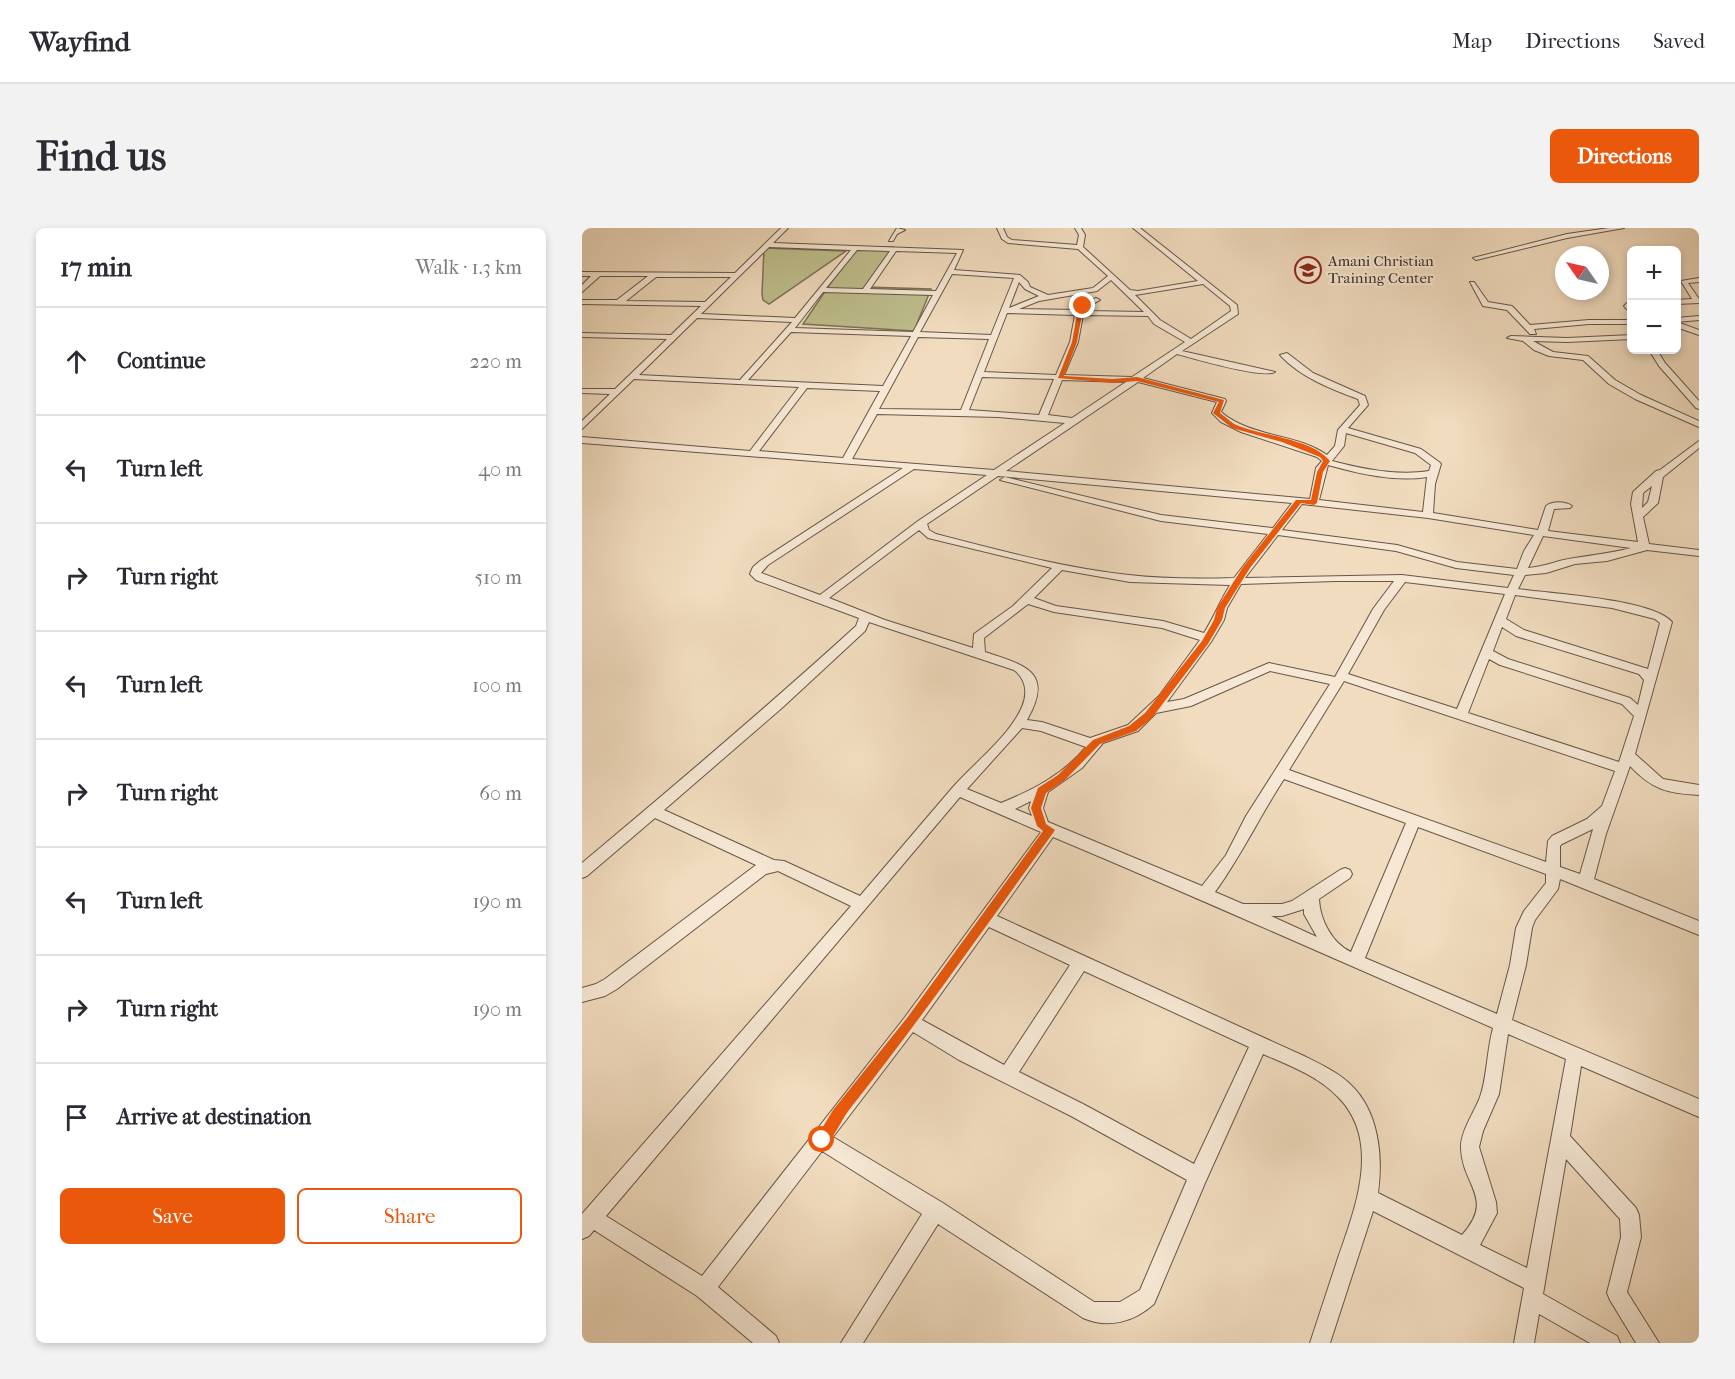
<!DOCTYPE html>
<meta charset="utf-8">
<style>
body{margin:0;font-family:"IM FELL French Canon",serif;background:#f2f2f3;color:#2b2b33}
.controls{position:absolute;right:18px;top:18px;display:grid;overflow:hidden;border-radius:9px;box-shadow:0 3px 9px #0003}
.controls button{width:54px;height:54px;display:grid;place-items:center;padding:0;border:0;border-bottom:2px solid #e1e1e2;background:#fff;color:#2b2b33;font:30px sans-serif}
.compass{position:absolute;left:973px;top:18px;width:54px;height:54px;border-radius:50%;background:#fff;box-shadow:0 3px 9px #0003;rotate:304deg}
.stop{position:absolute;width:18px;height:18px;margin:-14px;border:4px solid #ea580c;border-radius:50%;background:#fff}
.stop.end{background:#ea580c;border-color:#fff;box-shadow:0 2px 6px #0008}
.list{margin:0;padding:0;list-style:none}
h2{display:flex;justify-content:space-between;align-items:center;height:78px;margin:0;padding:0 24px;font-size:26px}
h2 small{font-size:20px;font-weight:400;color:#7c7c81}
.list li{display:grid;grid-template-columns:39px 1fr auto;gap:18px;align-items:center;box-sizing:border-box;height:108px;padding:0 24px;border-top:2px solid #e1e1e2}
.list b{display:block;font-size:22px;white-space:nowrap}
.list em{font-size:20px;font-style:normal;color:#7c7c81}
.actions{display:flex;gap:12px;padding:18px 24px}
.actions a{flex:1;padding:14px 0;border:2px solid #ea580c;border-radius:9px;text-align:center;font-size:21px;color:#ea580c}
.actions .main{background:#ea580c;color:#fff}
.icon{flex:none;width:33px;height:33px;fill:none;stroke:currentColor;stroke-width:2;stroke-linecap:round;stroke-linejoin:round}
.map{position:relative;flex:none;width:1117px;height:1115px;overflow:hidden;border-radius:9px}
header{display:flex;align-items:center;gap:36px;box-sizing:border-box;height:84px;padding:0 30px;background:#fff;border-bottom:2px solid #e1e1e2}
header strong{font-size:28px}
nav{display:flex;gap:33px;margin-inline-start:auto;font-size:21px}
.intro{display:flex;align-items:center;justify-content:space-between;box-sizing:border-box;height:144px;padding:0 36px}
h1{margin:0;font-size:42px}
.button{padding:15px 27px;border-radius:9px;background:#ea580c;color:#fff;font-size:21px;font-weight:700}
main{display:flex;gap:36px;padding:0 36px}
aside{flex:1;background:#fff;border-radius:9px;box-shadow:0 3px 9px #0003}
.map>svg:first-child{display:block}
.green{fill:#bfbf8e;stroke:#7c7456;stroke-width:1.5}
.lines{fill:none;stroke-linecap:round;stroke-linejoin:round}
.minor-casing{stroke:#675647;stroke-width:2}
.minor{fill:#f6e8d5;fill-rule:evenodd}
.route{fill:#ea580c}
.labels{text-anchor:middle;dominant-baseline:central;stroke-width:4.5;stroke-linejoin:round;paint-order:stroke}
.far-poi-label{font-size:15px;fill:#392a1f;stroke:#f6e8d5;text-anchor:start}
</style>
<header>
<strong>Wayfind</strong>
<nav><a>Map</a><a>Directions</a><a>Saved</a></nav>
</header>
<div class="intro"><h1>Find us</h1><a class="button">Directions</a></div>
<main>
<aside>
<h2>17 min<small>Walk · 1.3 km</small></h2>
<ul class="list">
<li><svg class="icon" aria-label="ahead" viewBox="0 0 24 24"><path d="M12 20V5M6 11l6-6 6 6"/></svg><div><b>Continue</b></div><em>220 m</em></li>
<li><svg class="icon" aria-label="left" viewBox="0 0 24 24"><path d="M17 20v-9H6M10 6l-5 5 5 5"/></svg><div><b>Turn left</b></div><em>40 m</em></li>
<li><svg class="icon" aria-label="right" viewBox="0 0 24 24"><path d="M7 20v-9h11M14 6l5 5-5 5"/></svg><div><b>Turn right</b></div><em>510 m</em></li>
<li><svg class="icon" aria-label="left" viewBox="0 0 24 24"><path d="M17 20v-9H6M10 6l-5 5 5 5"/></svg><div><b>Turn left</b></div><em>100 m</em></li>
<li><svg class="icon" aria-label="right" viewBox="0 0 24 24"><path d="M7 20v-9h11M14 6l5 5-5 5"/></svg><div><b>Turn right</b></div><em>60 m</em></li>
<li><svg class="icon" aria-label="left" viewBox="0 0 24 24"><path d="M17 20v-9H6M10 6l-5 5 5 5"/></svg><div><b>Turn left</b></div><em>190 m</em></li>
<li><svg class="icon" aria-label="right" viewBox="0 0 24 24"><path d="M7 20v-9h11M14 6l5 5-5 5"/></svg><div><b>Turn right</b></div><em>190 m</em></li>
<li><svg class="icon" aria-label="arrive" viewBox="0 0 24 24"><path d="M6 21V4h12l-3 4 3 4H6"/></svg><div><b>Arrive at destination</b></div></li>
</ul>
<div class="actions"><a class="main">Save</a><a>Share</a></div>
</aside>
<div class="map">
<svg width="1117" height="1115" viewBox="0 0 1117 1115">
<rect width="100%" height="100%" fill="#f1dcbf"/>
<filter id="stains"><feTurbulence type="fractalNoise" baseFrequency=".00333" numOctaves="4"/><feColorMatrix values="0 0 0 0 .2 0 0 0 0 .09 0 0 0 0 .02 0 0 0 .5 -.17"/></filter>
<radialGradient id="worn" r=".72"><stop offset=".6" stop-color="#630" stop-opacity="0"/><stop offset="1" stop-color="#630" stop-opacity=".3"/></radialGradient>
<!-- green -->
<path class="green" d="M273,19H311L284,59L349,61L332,103L221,96Z
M182,20L264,23L187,76L181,72L180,66Z"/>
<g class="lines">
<defs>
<path id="minor" d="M199,0H206L191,15L381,22L372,42L438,47L446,54L448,59L466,67L511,60L526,48L496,21L426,15L420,11L415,0H421L425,9L430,12L495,17L497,7L493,0H499L503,7L501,19L548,62L556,63L616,53L551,0H558L655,77L656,86L600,123L693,144C681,151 613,131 595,126L561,150L643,171L644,173L639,184C670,210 714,205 745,227L753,218L756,202L778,177L776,171C749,161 718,149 698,127L705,125L731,145L783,168L786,177L766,200L839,221L857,234L859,236L853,256L851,285L956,302L964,278C970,273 983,273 990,278L988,280L972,281L966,303L1056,314L1049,276L1051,264L1074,243L1078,242L1117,213V220L1081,249L1076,275L1061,289L1067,316L1117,322V328L1065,322L1025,333L993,336L964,345L943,347L936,361C969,366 1070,371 1090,394L1053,526L1081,551L1117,557V567C1085,565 1071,562 1048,538L1024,606L1012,651L1117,693V707L978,651L976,661L953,692L950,700L944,737L930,792L1117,871V889L999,838L988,908L1054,980L1057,987L1059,1009L1045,1064L1077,1115H1054L1028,1072L1025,1065L1039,1009L1038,991L984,931L961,1066L1035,1108L1038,1115H1008L957,1086L952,1115H932L942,1060L791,983L748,1115H728C737,1088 746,1060 755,1033C772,983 801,914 756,869C736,848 706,837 681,826L623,955L572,1076C552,1094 526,1101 501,1090L356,996L281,1115H259L340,986L240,923L136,1059L194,1108L197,1115H171L115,1068L12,1002L7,1008L0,1011V986L269,678L196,643L184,646L35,761L23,768L0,774V760L14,756L23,751L174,637L73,590L5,648L0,650V635C92,558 184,480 274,398L277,390L174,352L168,346L171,339L178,333L321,240L0,215V209L168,223L217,159L52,151L0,201V193L28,166L0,165V161H33L85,111L0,109V105L89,107L119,78L0,76V72H35L66,48H18L0,64V57L9,48H0V44L153,45ZM187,19L269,22L213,90L119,86ZM275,22L308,23L281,61L244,60ZM314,23L375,25L354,63L288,61ZM370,46L432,50L409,107L338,104ZM74,49H149L123,74L44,73ZM529,52L562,84L506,83L505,79L518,72L514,70L498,76L497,82L437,81L457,73L515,63ZM437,54L443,61L457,68L427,80ZM621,56L648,78L649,83L609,111L578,92L553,67ZM241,64L351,67L331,104L213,100ZM425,85L493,87L488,114L474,147L402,144ZM501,87L566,88L572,96L603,114L550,149L482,147L496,114ZM115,90L210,94L158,152L57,147ZM209,104L329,108L301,158L166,152ZM336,109L407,111L379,182L297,181ZM400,149L472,151L457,187L387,182ZM480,152L544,154L490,190L466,187ZM556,154L635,174L630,185L639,194L659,204L735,229L740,233L734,240L728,271L424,243ZM225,160L298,163L261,230L177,223ZM295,186L416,189L483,195L412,242L270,231ZM764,205L833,225L849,237L847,243C815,248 781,241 750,233L762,218ZM746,237C778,246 813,254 845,249L841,284L737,272ZM332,241L405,247L336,293L238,367L179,345L186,337ZM416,248L710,275L691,300L579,287L423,249L418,252L579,293L686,306L652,350C617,351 581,351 547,347C481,340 417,322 354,306L347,302L345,296ZM1070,258L1066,274L1060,280L1061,265ZM720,276L846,290L952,307L942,323L935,341L875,334L815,317L700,302ZM337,302L346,310L470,340L431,378L392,406L391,420L303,392L247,370ZM696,307L814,323L874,340L932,347L926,360L820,347L663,350ZM961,308L1049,320C1030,325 1012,327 992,330C976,332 962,339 946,340ZM480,342L548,354L648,357C638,373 632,389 622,405L581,393L474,378L452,370ZM754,353H812L791,381L753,449L687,435L602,471L585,474L629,414L642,392L645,380L659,356ZM823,354L923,366L875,481L766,446L802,382ZM933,367L1030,380L1073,391L1078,395L1066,441L942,402L924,391ZM446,376L472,384L580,400L618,412L577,468L546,497L508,510L460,494L445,492C473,443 442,437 403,424L402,410ZM287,394L432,442C444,451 446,465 440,479C426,510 394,533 371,559C340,595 309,632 278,668L202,633L192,632L82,582L201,479L283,403ZM920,399L934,408L1057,446L1062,452L1056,477L1048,470L926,431L911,423ZM907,431L918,437L1040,476L1052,488L1037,534L886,485ZM688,443L748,456L664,588L644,627L620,658L466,594L461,580L466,564L500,540L521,515L556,503L574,485L609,478ZM762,453L1033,543L1020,578L1005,591L970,608L966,613L964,634L707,542ZM440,500L459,503L504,519C482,546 451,562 419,575L385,561ZM702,551L824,595L769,724C750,715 738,692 737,671L768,650L770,646L768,642L763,640L758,642L710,673L700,676H661L633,664C659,628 678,588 702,551ZM378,569L459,604L323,789L120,1048L24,988ZM449,573L447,580L450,588L433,581ZM836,599L964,646V655L942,683L934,700L928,737L915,786L783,730ZM1011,601L998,646L978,639V618L980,616ZM471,609C619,671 764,736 911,800C905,821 905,850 898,869C892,885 878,904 879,921C881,959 913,970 880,1007L796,965C801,928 797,884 769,857C756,844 738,836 722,828L415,688ZM722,681V686L735,709L689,688H700ZM407,699L488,737L422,837L340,792ZM502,743L667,819L612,936L501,876L437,844ZM331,804L377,832L489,888L605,952L558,1062L538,1074H512L361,975L251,909ZM926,806L984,831L945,1040L898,1017L915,985L914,974L897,919L901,903L917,866Z
M315,0L323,2L315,6L311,13H307Z
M1027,0H1042L985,10L894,32L891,30L985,6Z
M1117,50V54L1106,55L1117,71V75L1094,76V72L1110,71L1099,53Z
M888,54H892L906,74L930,78L948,97L1007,92H1050V96H1007L952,101L954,106H948L925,82L901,78Z
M1047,73H1050V87L1042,78Z
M1117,88V92L1095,94L1117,102V107L1094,99V90Z
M1050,107V111L985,114L951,113L971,124L1006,128L1033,152L1059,167L1117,193V199L1053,171L1027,156L1001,132L967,128L952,122L941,113L925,110L929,108L985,110Z
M1067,122H1075L1083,135L1117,173V181L1114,180L1077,138Z"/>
</defs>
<!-- minor casing -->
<use href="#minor" class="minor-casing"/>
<!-- minor -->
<use href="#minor" class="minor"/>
</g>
<!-- route -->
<path class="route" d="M501,77L505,81L500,86L495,114L482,148L531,151L555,149L642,172L638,185C644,189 650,196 657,198C682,208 731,211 748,233L741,244L735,275L732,277L719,275L668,340L643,380L640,392L626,416L570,490L554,503L518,516L483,552L464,565L459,580L464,596L473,602L471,605C404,698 338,792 267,882C259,892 251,914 240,918L235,916L233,912L251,882L325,790L461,603L455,598L449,580L456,560L476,547L511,512L547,498L563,485L620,413L632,392L635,380L661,339L714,272H729L735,244L741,233L738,229L700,214L650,200L631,185L637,174L555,153L531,155L476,150L490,114L495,86Z"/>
<!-- icons -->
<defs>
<symbol id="university-ring" viewBox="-11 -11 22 22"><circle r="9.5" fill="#f6e8d5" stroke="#8f2418" stroke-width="1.5"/><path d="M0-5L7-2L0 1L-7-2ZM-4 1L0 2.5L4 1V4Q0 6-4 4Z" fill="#8f2418"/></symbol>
</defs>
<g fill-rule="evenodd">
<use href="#university-ring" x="711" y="27" width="30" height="30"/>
</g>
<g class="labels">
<!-- far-poi labels -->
<g class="far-poi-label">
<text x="746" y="33">Amani Christian<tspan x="746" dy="17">Training Center</tspan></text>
</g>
</g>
<rect width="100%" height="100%" filter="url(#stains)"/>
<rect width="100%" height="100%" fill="url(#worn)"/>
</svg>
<div class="controls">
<button>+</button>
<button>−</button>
</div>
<svg class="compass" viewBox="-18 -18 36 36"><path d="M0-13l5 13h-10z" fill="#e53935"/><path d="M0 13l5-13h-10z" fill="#7c7c81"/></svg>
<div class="stop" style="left:240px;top:912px"></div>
<div class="stop end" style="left:501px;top:78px"></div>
</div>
</main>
